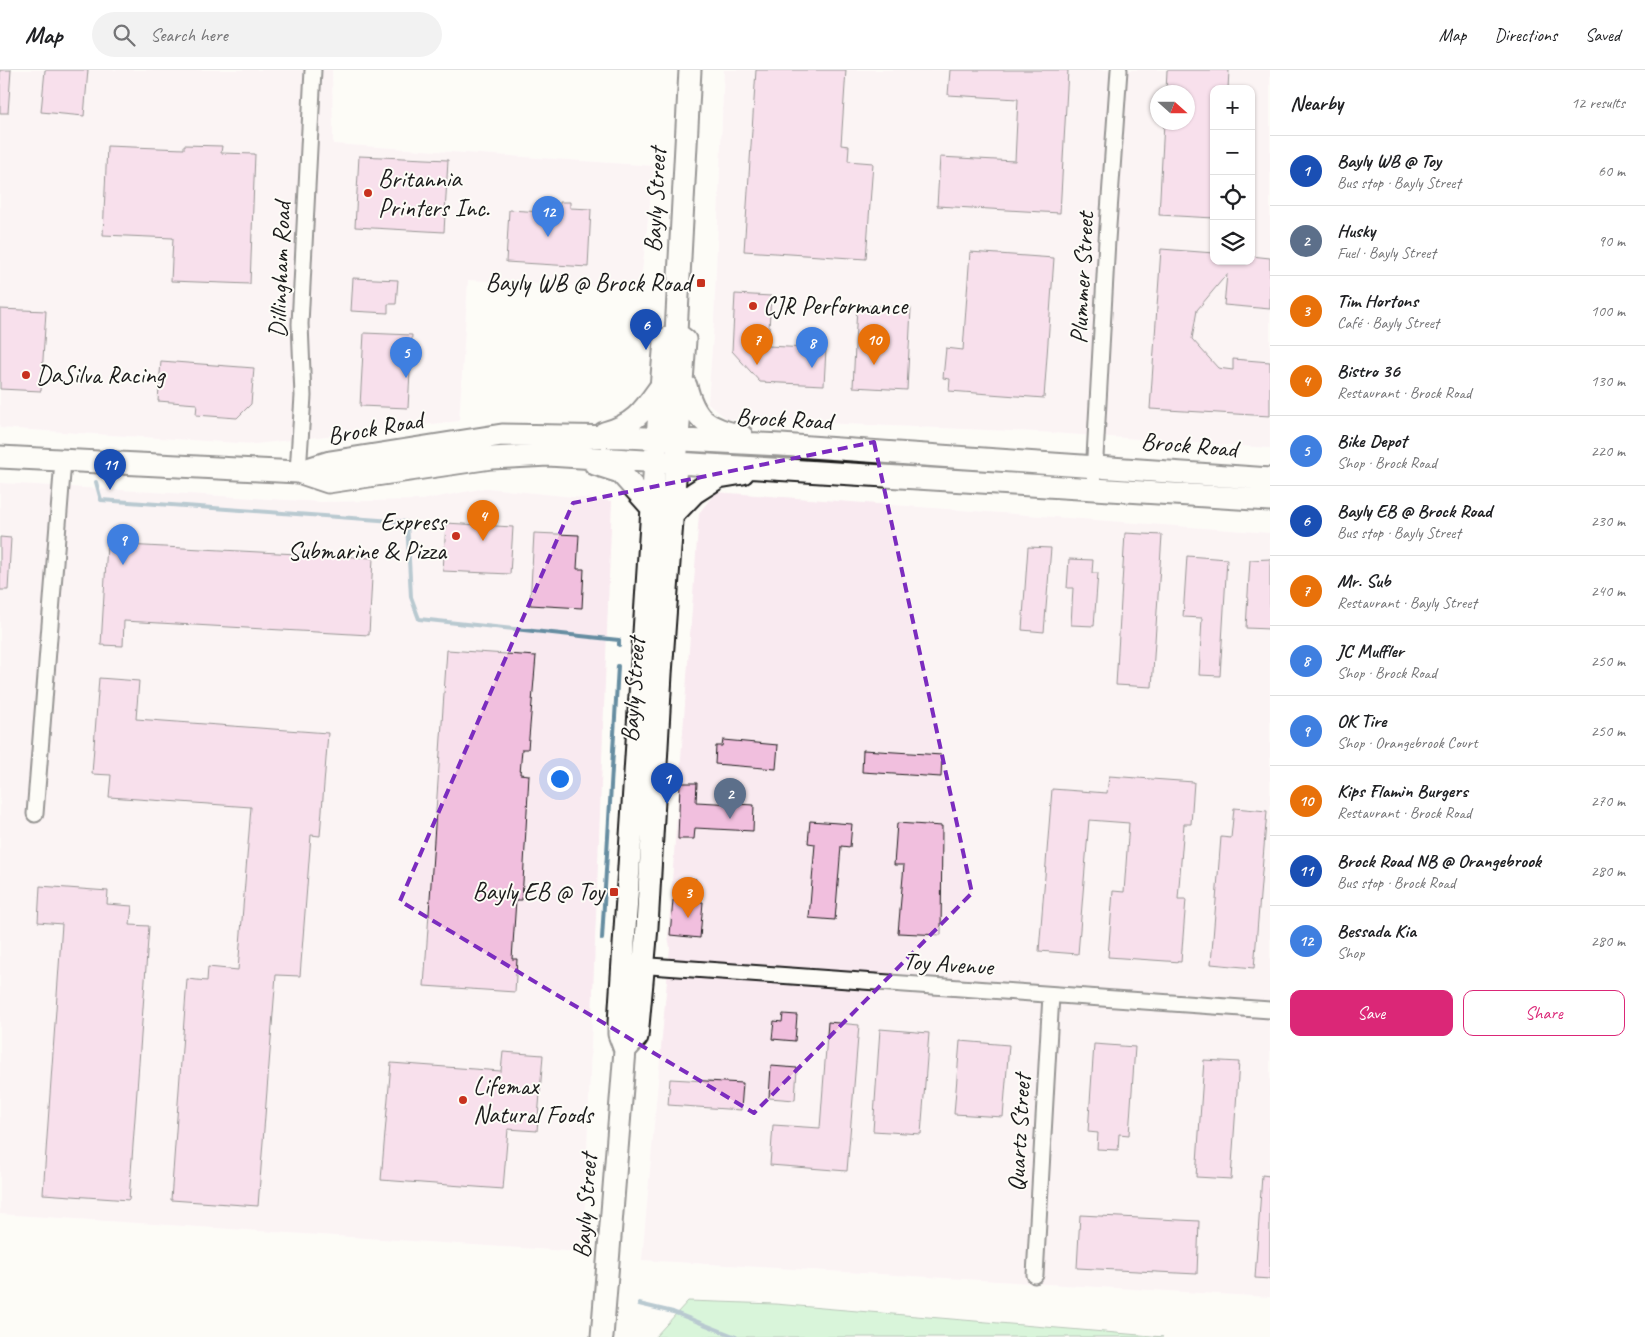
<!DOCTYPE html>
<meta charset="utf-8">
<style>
body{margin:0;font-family:Caveat,sans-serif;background:#f2f2f2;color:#202124}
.controls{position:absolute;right:15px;top:15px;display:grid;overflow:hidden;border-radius:10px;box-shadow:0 1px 4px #0004}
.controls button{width:45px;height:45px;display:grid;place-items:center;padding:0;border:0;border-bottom:1px solid #e0e0e0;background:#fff;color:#202124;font:25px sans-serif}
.compass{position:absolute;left:1150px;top:15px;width:45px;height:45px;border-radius:50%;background:#fff;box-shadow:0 1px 4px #0004;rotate:111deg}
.you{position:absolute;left:559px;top:708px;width:18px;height:18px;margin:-12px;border:4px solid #fff;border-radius:50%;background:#1a73e8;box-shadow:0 0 0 8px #1a73e833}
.badge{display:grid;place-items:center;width:32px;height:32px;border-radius:50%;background:#db2777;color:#fff;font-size:16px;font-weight:700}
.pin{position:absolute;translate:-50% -41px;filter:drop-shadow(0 1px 2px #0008)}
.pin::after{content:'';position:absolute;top:26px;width:18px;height:15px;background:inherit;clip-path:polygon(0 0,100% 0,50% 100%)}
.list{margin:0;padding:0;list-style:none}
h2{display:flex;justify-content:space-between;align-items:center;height:65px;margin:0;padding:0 20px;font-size:21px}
h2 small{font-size:16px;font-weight:400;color:#757577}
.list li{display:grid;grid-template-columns:32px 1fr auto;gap:15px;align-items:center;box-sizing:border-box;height:70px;padding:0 20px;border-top:1px solid #e0e0e0}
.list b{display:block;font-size:19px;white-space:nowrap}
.list p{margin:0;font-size:16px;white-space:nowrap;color:#757577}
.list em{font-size:16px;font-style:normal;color:#757577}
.actions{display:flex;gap:10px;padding:15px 20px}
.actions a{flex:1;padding:11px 0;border:1px solid #db2777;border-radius:10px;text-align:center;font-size:18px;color:#db2777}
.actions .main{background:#db2777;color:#fff}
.icon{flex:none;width:28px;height:28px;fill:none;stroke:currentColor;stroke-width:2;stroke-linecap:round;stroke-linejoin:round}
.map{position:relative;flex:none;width:1270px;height:1267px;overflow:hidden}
header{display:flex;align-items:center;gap:30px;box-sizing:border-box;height:70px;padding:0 25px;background:#fff;border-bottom:1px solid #e0e0e0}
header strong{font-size:24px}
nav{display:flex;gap:28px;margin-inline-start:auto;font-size:18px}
.search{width:350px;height:45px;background:#f2f2f2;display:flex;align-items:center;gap:12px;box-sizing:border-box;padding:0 18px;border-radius:28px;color:#757577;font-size:19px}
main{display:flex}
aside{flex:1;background:#fff}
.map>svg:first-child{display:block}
.built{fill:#f9eaf0;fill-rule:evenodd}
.green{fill:#aeeeb7;stroke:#65856a}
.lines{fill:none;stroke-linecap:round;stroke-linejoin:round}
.stream{stroke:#668da1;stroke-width:4}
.building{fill:#f1bfde;stroke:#1c1c1c}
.minor-casing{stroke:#1c1c1c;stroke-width:19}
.secondary-casing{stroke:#1c1c1c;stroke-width:25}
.minor{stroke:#fdfcf7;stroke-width:15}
.secondary{stroke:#fdfcf7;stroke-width:21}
.marked{fill:none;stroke:#7b2cbf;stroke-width:4;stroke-dasharray:10 6;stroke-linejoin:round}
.poi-dot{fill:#c8321e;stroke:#fdfcf7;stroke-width:2}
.labels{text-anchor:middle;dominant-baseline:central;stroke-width:4;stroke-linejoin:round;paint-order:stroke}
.poi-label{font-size:25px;fill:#1c1c1c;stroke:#fdfcf7;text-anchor:start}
.street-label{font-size:25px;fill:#1c1c1c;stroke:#fdfcf7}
</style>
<header>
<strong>Map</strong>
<div class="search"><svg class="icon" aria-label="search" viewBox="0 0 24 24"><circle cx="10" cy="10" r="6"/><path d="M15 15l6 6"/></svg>Search here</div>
<nav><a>Map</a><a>Directions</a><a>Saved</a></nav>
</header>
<main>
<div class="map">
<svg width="1270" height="1267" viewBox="0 0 1270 1267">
<rect width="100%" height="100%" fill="#fdfcf7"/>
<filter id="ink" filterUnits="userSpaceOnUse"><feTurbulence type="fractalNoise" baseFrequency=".02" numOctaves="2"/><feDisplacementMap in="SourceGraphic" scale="10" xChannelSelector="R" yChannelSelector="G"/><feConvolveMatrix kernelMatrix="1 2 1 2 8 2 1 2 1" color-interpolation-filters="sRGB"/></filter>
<g filter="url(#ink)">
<!-- built -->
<path class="built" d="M0,0H332L333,74L654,96L640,219L468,210L459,351L255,374L0,358Z
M724,0H1270V378L1039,362L727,349L708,333L714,252ZM1214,19H1251V191H1214ZM1158,22H1188V52H1158Z
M0,413L321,432L422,430L486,418L612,431L583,1182L0,1144Z
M716,422L1270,463V1227L642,1190L670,877L668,866L699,443Z"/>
<!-- green -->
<path class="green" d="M688,1231L775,1234L1163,1267H655Z"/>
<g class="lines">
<!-- stream -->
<path class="stream" d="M96,412L101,430L407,452L411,527L419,549L619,570V575
M602,869L618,596
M639,1234L673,1242L736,1267"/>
</g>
<!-- building -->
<path class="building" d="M0,0H11L8,43H0Z
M45,0H88L84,46L41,42Z
M756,0H846L841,75L849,76L848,91L873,93L866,189L744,181Z
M950,0H1068L1060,143L937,136L940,87L1015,91L1018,29L948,25Z
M1167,0H1229L1228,19H1214V148L1159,145L1164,52H1188V22H1166Z
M184,75L222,76L221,83L255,84L250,214L171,211L173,168L103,165L107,76L184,79Z
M359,86L448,90L444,162L355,157Z
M560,132H570V138L591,139L588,197L506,192L509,140L559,143Z
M1161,179L1214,183V191H1251V186L1270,188V239L1224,235L1227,204L1197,240L1192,269L1218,298L1233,300V289L1270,292V346L1150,339Z
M970,182L1054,188L1044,328L949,321L950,309L943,308L946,278L963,280Z
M353,208L398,210L396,234H388V243L351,241Z
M735,224L771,226L768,276L826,279L824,315L760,312L732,281Z
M857,235L911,238L907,320L853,317Z
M0,239L46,241L41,321L0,319Z
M364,263L412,265L408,338L360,336Z
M161,291L254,298L251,334L237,348L196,345L197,334L158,331Z
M446,453L513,457L510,504L443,501Z
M534,463L579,465L577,499H584L582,538L530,535Z
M1125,463L1162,465L1152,617L1116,615Z
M0,467L11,468L8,520H0Z
M107,474L373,488L369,565L124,551L123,576L101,575Z
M1028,477L1051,478L1044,562L1022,560Z
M1187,486L1227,489L1220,606L1199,605L1202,548L1183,547Z
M1069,489L1093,490L1092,503H1098L1094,556L1071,555L1073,518H1067Z
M1270,489V559L1246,558L1250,490Z
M447,580L536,586L528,679H522L520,704L529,705L522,830H516L512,889H517L515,922L424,916Z
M99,608L139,611L136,649L328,663L320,766L311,765L300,906L276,905L258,1136L171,1130L187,909L207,911L208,897L238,900L251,737L109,727L111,705L92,704Z
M723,670L778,675L776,699L715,694L716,676H722Z
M863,680L942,685L941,707L862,702Z
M1109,706L1194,712L1191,754H1184L1178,829H1186L1181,892L1108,887L1113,821L1124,822L1129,753L1089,750L1078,884L1039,881L1052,719L1107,723Z
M680,713H697L696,732L754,735L753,761L695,758L694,769H678Z
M1234,738L1267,741L1254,898L1211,894L1221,767L1231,768Z
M810,751L852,754L850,777L841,776L835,850L809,848L815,774L808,773Z
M897,753L942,756L941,865L898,863L904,795H894Z
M686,808L696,809L693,831L703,832L700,868L670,865L673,830L684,832Z
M40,816L108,821L107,834L132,836L130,855L149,856L129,1130L43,1124L62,854L38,852Z
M783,944L797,945L795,971L772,969L774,951L782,952Z
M828,952L859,955L847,1101L770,1095L773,1055L820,1058Z
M880,959L929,963L921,1064L873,1061Z
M960,971L1009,975L1003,1047L954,1044Z
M1094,974L1135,977L1129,1065L1119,1064L1118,1080L1097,1079L1098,1063L1088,1062Z
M503,982L543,985L537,1061L508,1059L503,1119L381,1110L391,993L501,1001Z
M1204,990L1239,992L1231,1109L1196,1107Z
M771,996L797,998L795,1030L769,1028Z
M670,1009L743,1013L741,1040L668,1035Z
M1262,1105L1270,1106V1209L1255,1208Z
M1080,1145L1199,1151L1197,1204L1077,1198Z"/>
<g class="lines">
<defs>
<path id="minor" d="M298,402L303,326L300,254L313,0
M1094,405L1107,170L1119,0
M35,744L63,391
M636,895L1270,940
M1035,1205L1051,925"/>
<path id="secondary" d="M676,263L690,0
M686,316C695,351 707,358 742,366
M604,363C635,355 644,340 661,316
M0,387L298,402L328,412L491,388L548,385L1270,430
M595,394L620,402L652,438
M298,402L330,392L502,365L626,367L781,375L1270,409
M671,447L694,423L719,407L743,403
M625,980L637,967L647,857L661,604L685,270L676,263
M602,1267L625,980L619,964V953L655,391L665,270L676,263"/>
</defs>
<!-- minor casing -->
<use href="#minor" class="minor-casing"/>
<!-- secondary casing -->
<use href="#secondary" class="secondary-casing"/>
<!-- minor -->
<use href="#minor" class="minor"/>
<!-- secondary -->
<use href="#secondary" class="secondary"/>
</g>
</g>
<!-- marked area -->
<path d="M0 0H1270V1267H0ZM874,372L972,823L754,1043L400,831L573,433Z" fill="#fdfcf7" fill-opacity=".55" fill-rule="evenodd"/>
<path class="marked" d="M874,372L972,823L754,1043L400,831L573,433Z"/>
<!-- markers -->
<g class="poi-dot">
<circle cx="368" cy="123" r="5"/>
<rect x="696" y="208" width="10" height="10" rx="2.5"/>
<circle cx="753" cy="236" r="5"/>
<circle cx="26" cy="305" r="5"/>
<circle cx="456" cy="466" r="5"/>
<rect x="609" y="817" width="10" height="10" rx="2.5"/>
<circle cx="463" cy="1030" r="5"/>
</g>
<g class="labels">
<!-- poi labels -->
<g class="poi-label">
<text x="378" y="109">Britannia<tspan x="378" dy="29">Printers Inc.</tspan></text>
<text x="691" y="213" text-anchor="end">Bayly WB @ Brock Road</text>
<text x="763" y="236">CJR Performance</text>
<text x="36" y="305">DaSilva Racing</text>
<text x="446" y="452" text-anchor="end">Express<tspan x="446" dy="29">Submarine &amp; Pizza</tspan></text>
<text x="604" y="822" text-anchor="end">Bayly EB @ Toy</text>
<text x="473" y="1016">Lifemax<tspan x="473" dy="29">Natural Foods</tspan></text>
</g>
<!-- street labels -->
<g class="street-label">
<text transform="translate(655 130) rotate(-87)">Bayly Street</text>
<text transform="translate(280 200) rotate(-88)">Dillingham Road</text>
<text transform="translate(1082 208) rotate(-87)">Plummer Street</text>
<text transform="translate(784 349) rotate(3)">Brock Road</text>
<text transform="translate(375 358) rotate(-10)">Brock Road</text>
<text transform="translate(1189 375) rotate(5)">Brock Road</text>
<text transform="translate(633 620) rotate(-86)">Bayly Street</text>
<text transform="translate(948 894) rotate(4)">Toy Avenue</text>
<text transform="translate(1019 1063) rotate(-87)">Quartz Street</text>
<text transform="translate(585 1136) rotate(-86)">Bayly Street</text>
</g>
</g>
</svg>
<div class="controls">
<button>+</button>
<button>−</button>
<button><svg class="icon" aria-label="locate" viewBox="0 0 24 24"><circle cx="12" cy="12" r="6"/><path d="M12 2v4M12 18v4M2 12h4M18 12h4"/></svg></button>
<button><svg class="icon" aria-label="layers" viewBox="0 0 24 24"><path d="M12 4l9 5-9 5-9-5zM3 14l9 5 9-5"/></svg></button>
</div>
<svg class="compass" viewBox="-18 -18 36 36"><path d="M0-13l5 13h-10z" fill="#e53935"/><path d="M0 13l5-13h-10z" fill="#757577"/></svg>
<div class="you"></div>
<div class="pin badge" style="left:667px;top:734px;background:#1a4fb4">1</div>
<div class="pin badge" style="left:730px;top:749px;background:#5c6f8a">2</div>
<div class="pin badge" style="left:688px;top:848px;background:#e8710a">3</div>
<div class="pin badge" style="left:483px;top:471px;background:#e8710a">4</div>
<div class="pin badge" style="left:406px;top:308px;background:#3f7fe0">5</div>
<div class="pin badge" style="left:646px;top:280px;background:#1a4fb4">6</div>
<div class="pin badge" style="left:757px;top:295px;background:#e8710a">7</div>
<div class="pin badge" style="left:812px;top:298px;background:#3f7fe0">8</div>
<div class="pin badge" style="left:123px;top:495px;background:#3f7fe0">9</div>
<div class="pin badge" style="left:874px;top:295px;background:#e8710a">10</div>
<div class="pin badge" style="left:110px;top:420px;background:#1a4fb4">11</div>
<div class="pin badge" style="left:548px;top:167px;background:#3f7fe0">12</div>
</div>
<aside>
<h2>Nearby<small>12 results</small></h2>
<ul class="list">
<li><span class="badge" style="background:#1a4fb4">1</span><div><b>Bayly WB @ Toy</b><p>Bus stop · Bayly Street</p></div><em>60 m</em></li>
<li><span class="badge" style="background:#5c6f8a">2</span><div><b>Husky</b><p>Fuel · Bayly Street</p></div><em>90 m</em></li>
<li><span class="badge" style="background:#e8710a">3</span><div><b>Tim Hortons</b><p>Café · Bayly Street</p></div><em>100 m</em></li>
<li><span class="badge" style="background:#e8710a">4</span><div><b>Bistro 36</b><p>Restaurant · Brock Road</p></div><em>130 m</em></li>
<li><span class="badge" style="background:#3f7fe0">5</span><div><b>Bike Depot</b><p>Shop · Brock Road</p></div><em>220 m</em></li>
<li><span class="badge" style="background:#1a4fb4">6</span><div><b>Bayly EB @ Brock Road</b><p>Bus stop · Bayly Street</p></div><em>230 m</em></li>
<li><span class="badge" style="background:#e8710a">7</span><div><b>Mr. Sub</b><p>Restaurant · Bayly Street</p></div><em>240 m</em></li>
<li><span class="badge" style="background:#3f7fe0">8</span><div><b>JC Muffler</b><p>Shop · Brock Road</p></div><em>250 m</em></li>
<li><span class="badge" style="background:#3f7fe0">9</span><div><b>OK Tire</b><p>Shop · Orangebrook Court</p></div><em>250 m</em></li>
<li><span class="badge" style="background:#e8710a">10</span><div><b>Kips Flamin Burgers</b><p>Restaurant · Brock Road</p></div><em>270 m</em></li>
<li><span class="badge" style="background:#1a4fb4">11</span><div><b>Brock Road NB @ Orangebrook</b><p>Bus stop · Brock Road</p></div><em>280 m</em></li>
<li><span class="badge" style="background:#3f7fe0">12</span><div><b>Bessada Kia</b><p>Shop</p></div><em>280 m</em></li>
</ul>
<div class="actions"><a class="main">Save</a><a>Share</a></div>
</aside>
</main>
